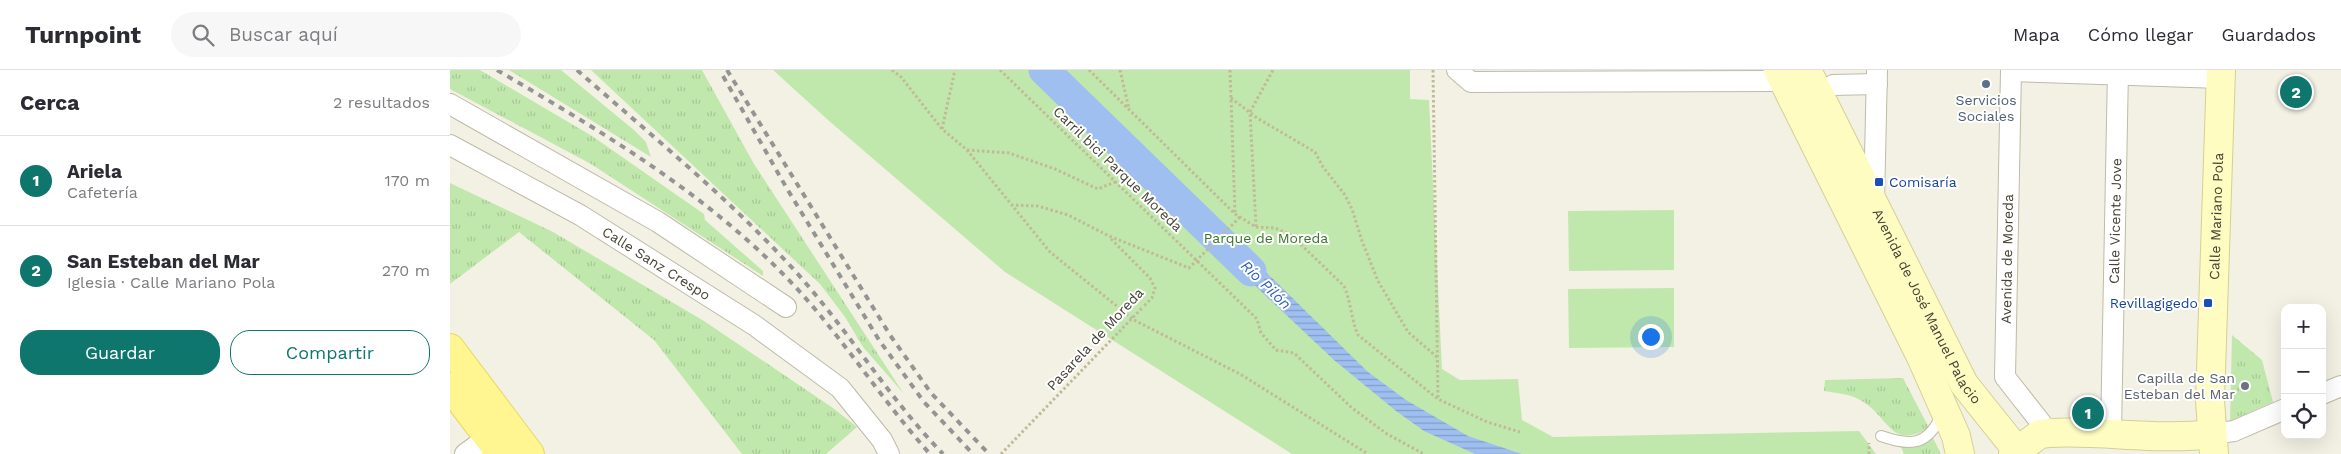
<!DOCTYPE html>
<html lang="es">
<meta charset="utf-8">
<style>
body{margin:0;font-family:"Work Sans",sans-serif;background:#f7f7f7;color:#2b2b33}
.controls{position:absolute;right:15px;bottom:15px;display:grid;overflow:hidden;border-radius:10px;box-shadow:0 5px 20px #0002}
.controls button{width:45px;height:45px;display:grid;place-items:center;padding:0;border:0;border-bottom:1px solid #e1e1e2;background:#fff;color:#2b2b33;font:25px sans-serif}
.you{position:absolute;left:1200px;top:266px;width:18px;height:18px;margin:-12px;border:4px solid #fff;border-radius:50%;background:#1a73e8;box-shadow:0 0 0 8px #1a73e833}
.badge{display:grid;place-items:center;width:32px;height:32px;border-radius:50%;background:#0f766e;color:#fff;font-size:16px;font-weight:700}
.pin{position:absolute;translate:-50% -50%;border:2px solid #fff;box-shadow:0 1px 5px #0006}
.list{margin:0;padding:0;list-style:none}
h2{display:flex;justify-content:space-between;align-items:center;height:65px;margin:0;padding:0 20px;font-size:21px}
h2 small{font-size:16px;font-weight:400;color:#7c7c81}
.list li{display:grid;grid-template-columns:32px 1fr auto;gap:15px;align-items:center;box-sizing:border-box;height:90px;padding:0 20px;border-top:1px solid #e1e1e2}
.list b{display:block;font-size:19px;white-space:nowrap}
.list p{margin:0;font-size:16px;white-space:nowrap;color:#7c7c81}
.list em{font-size:16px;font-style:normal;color:#7c7c81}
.actions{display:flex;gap:10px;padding:15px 20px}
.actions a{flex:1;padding:11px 0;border:1px solid #0f766e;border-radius:20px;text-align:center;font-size:18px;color:#0f766e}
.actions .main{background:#0f766e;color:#fff}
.icon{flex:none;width:28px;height:28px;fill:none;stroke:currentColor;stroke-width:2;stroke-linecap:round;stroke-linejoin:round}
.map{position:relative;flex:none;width:1891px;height:384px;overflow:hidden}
header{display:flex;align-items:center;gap:30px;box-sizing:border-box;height:70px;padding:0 25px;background:#fff;border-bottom:1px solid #e1e1e2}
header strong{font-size:24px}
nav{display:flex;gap:28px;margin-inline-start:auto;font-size:18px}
.search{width:350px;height:45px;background:#f7f7f7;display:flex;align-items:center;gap:12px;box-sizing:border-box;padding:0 18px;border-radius:28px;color:#7c7c81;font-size:19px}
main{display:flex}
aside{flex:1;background:#fff}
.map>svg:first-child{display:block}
.grass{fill:url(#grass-tufts)}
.green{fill:#c1e8ac}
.water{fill:url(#water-rules)}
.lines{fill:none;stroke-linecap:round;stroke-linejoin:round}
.river{stroke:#9fbff1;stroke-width:31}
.lane-casing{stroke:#bebba7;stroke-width:12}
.street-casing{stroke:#bebba7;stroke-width:22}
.secondary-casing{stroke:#d4d093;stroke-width:30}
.primary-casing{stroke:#e5d860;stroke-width:30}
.path{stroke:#c0ba98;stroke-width:3;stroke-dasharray:2.5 2.5;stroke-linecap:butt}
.lane{stroke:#fff;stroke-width:10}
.street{stroke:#fff;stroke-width:20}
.secondary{stroke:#fffcc2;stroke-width:28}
.primary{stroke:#fff691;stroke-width:28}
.rail{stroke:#949494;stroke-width:4;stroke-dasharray:6 6;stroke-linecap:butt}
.path-bridge{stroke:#c0ba98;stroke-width:3;stroke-dasharray:2.5 2.5;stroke-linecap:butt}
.service-dot{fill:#5c6f8a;stroke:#fff;stroke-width:2}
.transit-dot{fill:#1a4fb4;stroke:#fff;stroke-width:2}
.worship-dot{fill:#6b7280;stroke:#fff;stroke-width:2}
.labels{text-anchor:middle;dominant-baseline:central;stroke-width:4;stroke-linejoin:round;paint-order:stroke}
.service-label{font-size:14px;fill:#4e5e75;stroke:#fff}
.street-label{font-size:14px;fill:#454234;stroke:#fff}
.transit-label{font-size:14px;fill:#164399;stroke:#fff;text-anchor:start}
.park-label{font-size:14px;fill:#357727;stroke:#fff}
.worship-label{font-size:14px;fill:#5b616d;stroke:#fff;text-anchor:end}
.water-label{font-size:15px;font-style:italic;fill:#2c5fb2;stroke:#fff}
</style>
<header>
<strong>Turnpoint</strong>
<div class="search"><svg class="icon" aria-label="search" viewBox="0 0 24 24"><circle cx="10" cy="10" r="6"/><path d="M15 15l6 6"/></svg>Buscar aquí</div>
<nav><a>Mapa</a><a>Cómo llegar</a><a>Guardados</a></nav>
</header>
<main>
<aside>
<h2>Cerca<small>2 resultados</small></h2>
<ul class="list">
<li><span class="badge">1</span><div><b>Ariela</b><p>Cafetería</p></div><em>170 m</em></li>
<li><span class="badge">2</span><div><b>San Esteban del Mar</b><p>Iglesia · Calle Mariano Pola</p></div><em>270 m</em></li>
</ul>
<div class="actions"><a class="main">Guardar</a><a>Compartir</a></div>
</aside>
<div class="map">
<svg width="1891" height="384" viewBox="0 0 1891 384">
<defs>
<pattern id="grass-tufts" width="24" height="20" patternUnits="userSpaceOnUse" patternTransform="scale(1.25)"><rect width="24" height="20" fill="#c1e8ac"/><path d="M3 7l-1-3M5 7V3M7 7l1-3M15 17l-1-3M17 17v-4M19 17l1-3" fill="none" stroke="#a7c895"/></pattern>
<pattern id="water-rules" width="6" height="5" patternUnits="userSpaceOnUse" patternTransform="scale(1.25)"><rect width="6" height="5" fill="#9fbff1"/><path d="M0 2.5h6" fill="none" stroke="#839dc4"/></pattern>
</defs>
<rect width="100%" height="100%" fill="#f3f1e4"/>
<!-- grass -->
<path class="grass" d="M0,0H30L142,66L254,144L255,150L313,201V206L141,94L0,19Z
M59,0H111L184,60L196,72L201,87Z
M141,0H252L304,94L454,324L413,277L395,247L370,214Z
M0,113L103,162L254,251L383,338L407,357L376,384H292L204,270L69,162L0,214Z
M1782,265L1812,290L1823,332L1780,351Z
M1453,308L1479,358C1440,380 1440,348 1412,331C1401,324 1387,323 1374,321L1375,310Z
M1483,368L1491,384H1454L1451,377L1475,373Z"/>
<!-- green -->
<path class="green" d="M323,0H960V29L979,30L992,299L1010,310L1068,309L1072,350L1103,367L1409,361L1426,384H842L555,202L378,50Z
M1224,140V200L1119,201L1118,141Z
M1224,218V277L1119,278L1118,219Z"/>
<!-- water -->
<path class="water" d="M778,165L918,302L956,330L1018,366L1072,384H1025L974,361L946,341L884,290L765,178Z"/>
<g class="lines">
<!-- river -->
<path class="river" d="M594,0L801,201"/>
<defs>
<path id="lane" d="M1431,366C1462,377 1478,375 1492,344"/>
<g id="street">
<path d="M1007,0L1021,12L1333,11"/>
<path d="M1561,0L1555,307L1599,363"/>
<path d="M1561,1L1771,8"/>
<path d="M1383,15L1427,14"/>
<path d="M0,34L208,152L336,237"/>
<path id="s1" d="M0,75L130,145L304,255L390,318L432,370L439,384"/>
<path d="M1424,131L1427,0"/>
<path d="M1872,324L1891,316"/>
<path id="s2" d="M1661,362L1668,0"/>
<path d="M1762,364L1784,361L1835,339"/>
<path d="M15,384L48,360"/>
</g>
<g id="secondary">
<path d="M1328,0L1471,287L1506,366L1510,384"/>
<path id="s3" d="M1357,0L1514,314L1570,384"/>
<path d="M1563,384L1590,364L1599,363C1653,360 1708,371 1762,364"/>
<path id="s4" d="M1764,384L1760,331L1771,0"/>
</g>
<path id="primary" d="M0,278L80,384
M0,317L51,384"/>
</defs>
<!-- lane casing -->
<use href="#lane" class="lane-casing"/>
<!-- street casing -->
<use href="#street" class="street-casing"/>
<!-- secondary casing -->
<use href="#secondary" class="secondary-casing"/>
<!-- primary casing -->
<use href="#primary" class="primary-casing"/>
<!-- path -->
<path class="path" d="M442,0L451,7L492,59L517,80L600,182L684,250L790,304L918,384
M550,0L807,249L811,263L826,280L844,283L902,338L937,364L974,384
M639,0L785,144L806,157L800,42L823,0
M670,0L679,39
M780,0L785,143
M983,0L988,329
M781,28L807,48L865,82L873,97L895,125L902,139L912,171L928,211L958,262L987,287
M492,59L505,0
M517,80L559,83L605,99L648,119L665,112
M561,135L588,136L618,145L659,166L739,198L790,147
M806,157L825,158L841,165L894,216C901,232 901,249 908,265L988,329L1037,352L1070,362
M661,169L700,208L705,218L702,228L693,237
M1419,384V373"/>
<!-- lane -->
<use href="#lane" class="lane"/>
<!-- street -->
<use href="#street" class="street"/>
<!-- secondary -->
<use href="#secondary" class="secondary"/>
<!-- primary -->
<use href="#primary" class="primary"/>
<!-- rail -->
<path class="rail" d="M47,0C149,60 249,119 332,203C387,258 428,326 480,384
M127,0C196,61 269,120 332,187C391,248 434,323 493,384
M277,0L440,265L481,323L539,384
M273,6L336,117L429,270L474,332L523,384"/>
<!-- path-bridge -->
<path class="path-bridge" d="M551,384L693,237"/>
</g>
<!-- markers -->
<circle class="service-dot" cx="1536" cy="14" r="5"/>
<g class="transit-dot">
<rect x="1424" y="107" width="10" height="10" rx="2.5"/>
<rect x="1753" y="228" width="10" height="10" rx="2.5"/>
</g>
<circle class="worship-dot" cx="1795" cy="316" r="5"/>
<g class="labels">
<!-- service labels -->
<g class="service-label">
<text x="1536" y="30">Servicios<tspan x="1536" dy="16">Sociales</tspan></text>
</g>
<!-- street labels -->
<g class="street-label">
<text transform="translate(668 99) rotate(44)">Carril bici Parque Moreda</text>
<text stroke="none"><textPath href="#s4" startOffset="238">Calle Mariano Pola</textPath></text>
<text stroke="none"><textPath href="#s2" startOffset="211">Calle Vicente Jove</textPath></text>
<text transform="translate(1557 189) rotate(-89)">Avenida de Moreda</text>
<text stroke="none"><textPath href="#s1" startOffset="238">Calle Sanz Crespo</textPath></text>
<text stroke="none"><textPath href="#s3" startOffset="265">Avenida de José Manuel Palacio</textPath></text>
<text transform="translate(645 269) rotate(-47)">Pasarela de Moreda</text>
</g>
<!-- transit labels -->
<g class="transit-label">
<text x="1439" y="112">Comisaría</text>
<text x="1748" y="233" text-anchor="end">Revillagigedo</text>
</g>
<!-- park labels -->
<g class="park-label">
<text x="816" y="168">Parque de Moreda</text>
</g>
<!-- worship labels -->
<g class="worship-label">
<text x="1785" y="308">Capilla de San<tspan x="1785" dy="16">Esteban del Mar</tspan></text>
</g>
<!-- water labels -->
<g class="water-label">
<text transform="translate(816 215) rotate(44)">Río Pilón</text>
</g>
</g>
</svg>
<div class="controls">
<button>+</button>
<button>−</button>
<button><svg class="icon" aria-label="locate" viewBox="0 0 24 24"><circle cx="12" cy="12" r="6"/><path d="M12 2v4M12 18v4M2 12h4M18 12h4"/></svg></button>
</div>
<div class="you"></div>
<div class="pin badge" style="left:1638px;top:343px">1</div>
<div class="pin badge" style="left:1846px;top:22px">2</div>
</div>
</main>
